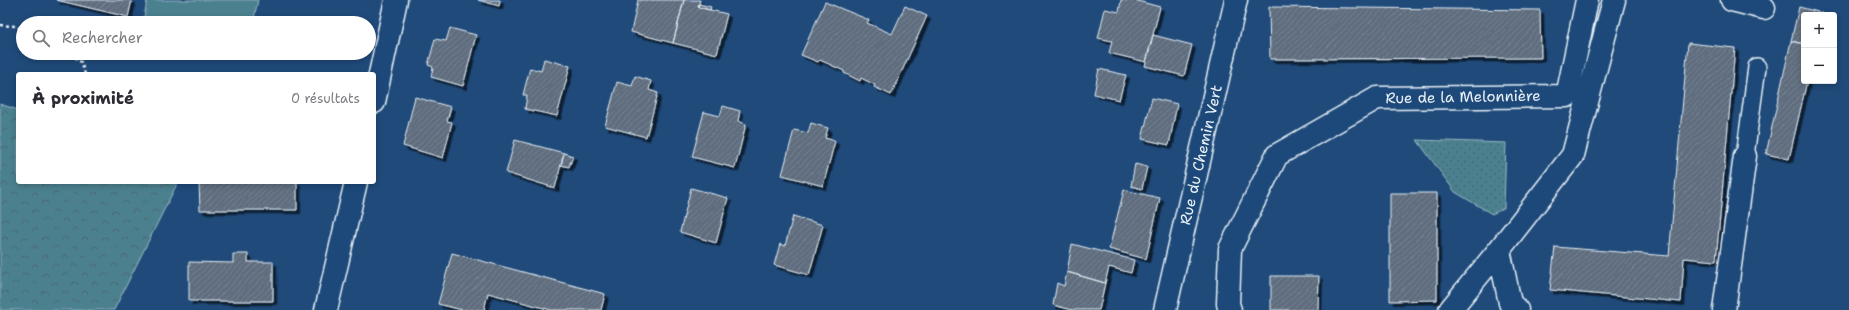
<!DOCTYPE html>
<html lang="fr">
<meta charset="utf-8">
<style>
body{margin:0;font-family:"Shantell Sans",sans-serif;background:#f2f2f3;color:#2b2b33}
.controls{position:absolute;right:12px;top:12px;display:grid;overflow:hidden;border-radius:4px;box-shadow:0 2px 6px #0003}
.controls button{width:36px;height:36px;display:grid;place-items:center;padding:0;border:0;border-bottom:1px solid #e1e1e2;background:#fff;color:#2b2b33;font:20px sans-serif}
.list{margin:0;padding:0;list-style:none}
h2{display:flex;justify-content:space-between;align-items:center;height:52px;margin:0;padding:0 16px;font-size:17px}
h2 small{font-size:13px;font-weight:400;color:#7c7c81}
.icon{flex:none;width:22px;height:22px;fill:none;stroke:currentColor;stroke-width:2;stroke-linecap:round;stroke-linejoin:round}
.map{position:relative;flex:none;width:1849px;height:310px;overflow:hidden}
.search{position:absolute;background:#fff;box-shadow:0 2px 6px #0003;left:16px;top:16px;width:360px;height:44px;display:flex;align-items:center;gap:10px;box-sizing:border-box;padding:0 14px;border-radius:22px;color:#7c7c81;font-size:15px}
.panel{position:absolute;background:#fff;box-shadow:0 2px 6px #0003;left:16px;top:72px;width:360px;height:112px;border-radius:4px}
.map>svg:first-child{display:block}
.grass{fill:#4b818f;stroke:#9ab9c4}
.forest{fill:url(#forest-crowns);stroke:#9ab9c4}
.park{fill:url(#park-dots);stroke:#9ab9c4}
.building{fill:url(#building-hatch);stroke:#e8f1f8;filter:url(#shadow)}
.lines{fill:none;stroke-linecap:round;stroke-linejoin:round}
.service-casing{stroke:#e8f1f8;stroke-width:20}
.minor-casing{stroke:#e8f1f8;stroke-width:25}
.path{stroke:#e8f1f8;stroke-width:2.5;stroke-dasharray:3 3;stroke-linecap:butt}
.service{stroke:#1f4a7a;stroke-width:17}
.minor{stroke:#1f4a7a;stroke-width:22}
.labels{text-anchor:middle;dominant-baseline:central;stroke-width:3;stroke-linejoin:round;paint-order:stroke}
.street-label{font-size:15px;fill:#e8f1f8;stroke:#1f4a7a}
</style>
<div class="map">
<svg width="1849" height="310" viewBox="0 0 1849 310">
<defs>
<pattern id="forest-crowns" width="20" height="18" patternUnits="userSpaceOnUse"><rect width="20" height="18" fill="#4b818f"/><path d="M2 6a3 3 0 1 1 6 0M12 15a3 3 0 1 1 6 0" fill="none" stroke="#496770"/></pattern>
<pattern id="park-dots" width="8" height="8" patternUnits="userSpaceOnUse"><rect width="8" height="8" fill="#4b818f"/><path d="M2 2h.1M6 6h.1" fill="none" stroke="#496770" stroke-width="1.8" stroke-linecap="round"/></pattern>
<pattern id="building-hatch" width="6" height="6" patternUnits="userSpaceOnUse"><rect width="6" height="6" fill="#5e6d7e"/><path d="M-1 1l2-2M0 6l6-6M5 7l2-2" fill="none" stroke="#758291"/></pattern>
<filter id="shadow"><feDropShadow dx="3.5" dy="3.5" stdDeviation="0" flood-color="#0009"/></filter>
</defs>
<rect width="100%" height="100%" fill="#1f4a7a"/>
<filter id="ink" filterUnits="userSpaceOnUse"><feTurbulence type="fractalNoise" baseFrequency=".025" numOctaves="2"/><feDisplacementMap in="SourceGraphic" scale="8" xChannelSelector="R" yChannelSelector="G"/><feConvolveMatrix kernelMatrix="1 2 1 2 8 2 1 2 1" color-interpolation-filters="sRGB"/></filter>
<g filter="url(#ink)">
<!-- grass -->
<path class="grass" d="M147,0H258L253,23H143Z"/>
<!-- forest -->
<path class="forest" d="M0,104L18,110V182H178L114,310H0Z"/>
<!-- park -->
<path class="park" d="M1417,140L1506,143L1504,208L1492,214L1455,192Z"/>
<!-- building -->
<path class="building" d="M56,0H132L128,17Z
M478,0H500L499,6Z
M638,0H684L673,43L631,32Z
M684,0H700L698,7L727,14L717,54L673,43Z
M1121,0H1134L1160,7L1146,62L1109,53L1112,41L1098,38L1105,9L1119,12Z
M825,2L869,20L867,23L892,34L905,6L927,16L891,95L874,87L875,85L861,78L860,81L844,73V71L820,60L818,62L801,55Z
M699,4L711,7L710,10L698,7Z
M1269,7L1540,10L1541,58L1270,59Z
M1799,7L1822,13L1821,15H1804V44L1791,41Z
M450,28L476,35L463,86L431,77L433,67L428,65L435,39L446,41Z
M1153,35L1192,45L1184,76L1145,66Z
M1791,41L1804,44V81H1807L1789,159L1766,154Z
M1688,43L1735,48L1716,261L1684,258L1681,302L1550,290L1555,247L1669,256Z
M544,59L570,66L557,116L525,109L527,95H523L530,68L541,71Z
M1099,69L1126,75L1119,100L1094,94Z
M635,76L651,81L649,90L658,93L646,137L605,126L617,82L632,86Z
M415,97L451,107L447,121L452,122L443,158L403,146Z
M1152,98L1177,104L1169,145L1142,139Z
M723,106L740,111L738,121L746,124L735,168L692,157L704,112L720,116Z
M811,123L828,128L825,138L835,141L823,186L782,175L794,130L808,133Z
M515,140L564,153L555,188L506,173Z
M564,153L573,156L569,167L561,165Z
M1135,164L1147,167L1142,189L1131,186Z
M199,182H297V210H200Z
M691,188L728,198L716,243L680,232Z
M1124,190L1160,198L1146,259L1109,249Z
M1390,193H1437V300L1390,301Z
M793,216L823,225L809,275L774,265L780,244L785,246Z
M1072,244L1134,260L1131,273L1109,267L1105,283L1067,272Z
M452,253L605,294L601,310H551L488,293L484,310H462L438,304Z
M233,254H248V262H273V301H189V262L233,263Z
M1067,272L1105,283L1099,310H1072L1053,305L1057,283L1064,286Z
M1271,276H1319L1318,310H1271Z"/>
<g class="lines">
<defs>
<path id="service" d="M1745,156L1757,67"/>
<path id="minor" d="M1732,0L1764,8
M374,102L396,0
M1499,250L1510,303L1517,310
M326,310L356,182
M1165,310L1236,0
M1230,310L1228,304L1230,249L1277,155L1377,98L1567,96L1587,0
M1450,310L1499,250L1573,155L1614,0
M1724,310L1745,156"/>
</defs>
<!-- service casing -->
<use href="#service" class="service-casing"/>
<!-- minor casing -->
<use href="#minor" class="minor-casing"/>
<!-- path -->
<path class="path" d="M0,25L14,26L23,29
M70,53L81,62L85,74"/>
<!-- service -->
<use href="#service" class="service"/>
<!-- minor -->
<use href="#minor" class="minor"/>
</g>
</g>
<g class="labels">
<!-- street labels -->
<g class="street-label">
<text transform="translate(1463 97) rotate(-1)">Rue de la Melonnière</text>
<text transform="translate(1201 155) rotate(-77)">Rue du Chemin Vert</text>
</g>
</g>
</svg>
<div class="controls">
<button>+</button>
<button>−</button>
</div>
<div class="search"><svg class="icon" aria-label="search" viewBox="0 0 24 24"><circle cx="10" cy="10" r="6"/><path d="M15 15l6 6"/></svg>Rechercher</div>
<section class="panel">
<h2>À proximité<small>0 résultats</small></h2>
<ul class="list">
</ul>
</section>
</div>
